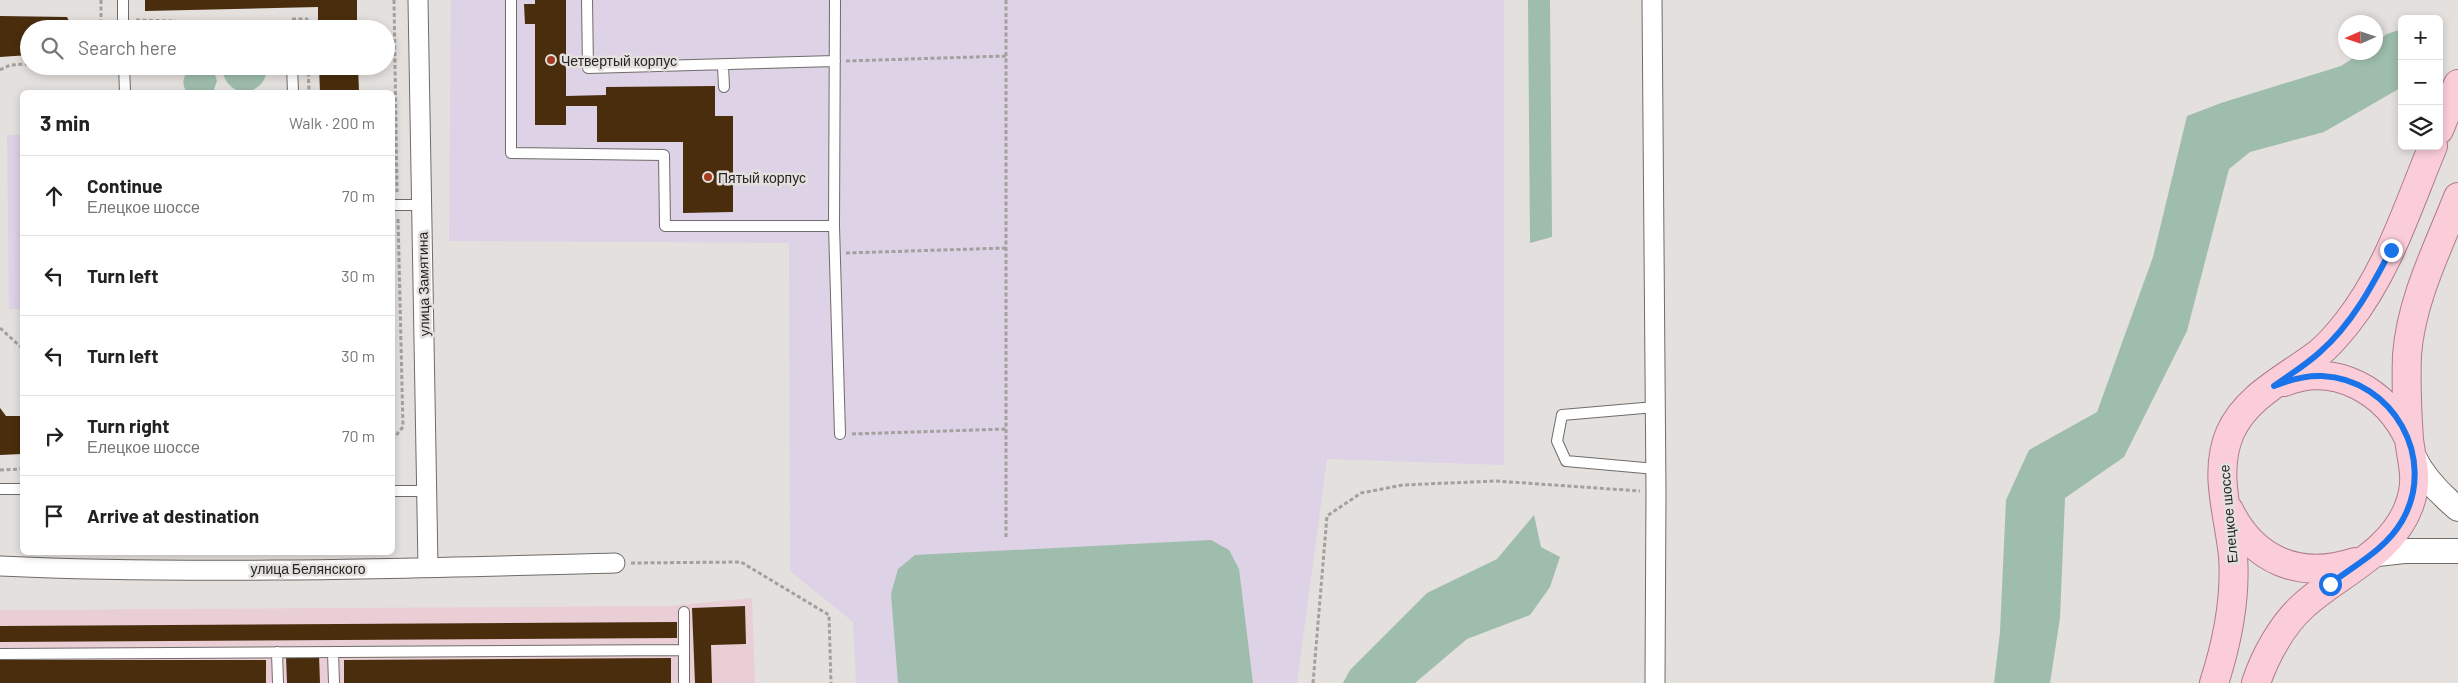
<!DOCTYPE html>
<meta charset="utf-8">
<style>
body{margin:0;font-family:Barlow,sans-serif;background:#f6f6f6;color:#222}
.controls{position:absolute;right:15px;top:15px;display:grid;overflow:hidden;border-radius:8px;box-shadow:0 2px 8px #0003}
.controls button{width:45px;height:45px;display:grid;place-items:center;padding:0;border:0;border-bottom:1px solid #e0e0e0;background:#fff;color:#222;font:25px sans-serif}
.compass{position:absolute;left:2338px;top:15px;width:45px;height:45px;border-radius:50%;background:#fff;box-shadow:0 2px 8px #0003;rotate:267deg}
.stop{position:absolute;width:15px;height:15px;margin:-11px;border:4px solid #1a73e8;border-radius:50%;background:#fff}
.stop.end{background:#1a73e8;border-color:#fff;box-shadow:0 1px 5px #0008}
.list{margin:0;padding:0;list-style:none}
h2{display:flex;justify-content:space-between;align-items:center;height:65px;margin:0;padding:0 20px;font-size:21px}
h2 small{font-size:16px;font-weight:400;color:#767676}
.list li{display:grid;grid-template-columns:32px 1fr auto;gap:15px;align-items:center;box-sizing:border-box;height:80px;padding:0 20px;border-top:1px solid #e0e0e0}
.list b{display:block;font-size:19px;white-space:nowrap}
.list p{margin:0;font-size:16px;white-space:nowrap;color:#767676}
.list em{font-size:16px;font-style:normal;color:#767676}
.icon{flex:none;width:28px;height:28px;fill:none;stroke:currentColor;stroke-width:2;stroke-linecap:round;stroke-linejoin:round}
.map{position:relative;flex:none;width:2458px;height:683px;overflow:hidden}
.search{position:absolute;background:#fff;box-shadow:0 2px 8px #0003;left:20px;top:20px;width:375px;height:55px;display:flex;align-items:center;gap:12px;box-sizing:border-box;padding:0 18px;border-radius:28px;color:#767676;font-size:19px}
.panel{position:absolute;background:#fff;box-shadow:0 2px 8px #0003;left:20px;top:90px;width:375px;height:465px;border-radius:8px}
.map>svg:first-child{display:block}
.industrial{fill:#e9cfd5}
.education{fill:#ddd2e6}
.green{fill:#9ebdac}
.building{fill:#492d0d}
.lines{fill:none;stroke-linecap:round;stroke-linejoin:round}
.service-casing{stroke:#6f6c69;stroke-width:12}
.minor-casing{stroke:#6f6c69;stroke-width:21}
.tertiary-casing{stroke:#6f6c69;stroke-width:26}
.primary-casing{stroke:#ae7c88;stroke-width:30}
.path{stroke:#a4a09e;stroke-width:3;stroke-dasharray:4 2.5;stroke-linecap:butt}
.service{stroke:#fff;stroke-width:10}
.minor{stroke:#fff;stroke-width:19}
.tertiary{stroke:#fff;stroke-width:24}
.primary{stroke:#facdd8;stroke-width:28}
.route{stroke:#1a73e8;stroke-width:6}
.poi-dot{fill:#a33b21;stroke:#e4e0dd;stroke-width:2}
.labels{text-anchor:middle;dominant-baseline:central;stroke-width:5;stroke-linejoin:round;paint-order:stroke}
.poi-label{font-size:14px;fill:#272524;stroke:#e4e0dd;text-anchor:start}
.street-label{font-size:14px;fill:#272524;stroke:#e4e0dd}
</style>
<div class="map">
<svg width="2458" height="683" viewBox="0 0 2458 683">
<rect width="100%" height="100%" fill="#e4e0dd"/>
<!-- industrial -->
<path class="industrial" d="M752,598L755,683H0V610L669,606Z"/>
<!-- education -->
<path class="education" d="M451,0H1504V465L1327,459L1297,683H856L853,622L790,571L789,243L449,241Z
M7,135H22V309H9Z"/>
<!-- green -->
<path class="green" d="M1528,0H1550L1552,237L1530,243Z
M2402,29V87L2324,132L2250,152L2229,169L2187,331L2124,457L2065,498L2060,618L2050,683H1994L2000,632L2006,500L2029,450L2097,412L2153,257L2187,116L2221,103L2341,66L2361,53L2376,52V42L2387,34Z
M193,66C206,66 214,67 217,81L213,92H187C180,83 184,73 193,66Z
M223,66H266C268,83 256,92 240,92C229,87 222,79 223,66Z
M1534,515L1541,547L1560,557L1550,587L1530,615L1467,639L1415,683H1343L1350,670L1427,593L1497,559Z
M1211,540L1229,550L1239,569L1253,683H898L891,594L898,569L915,555Z"/>
<!-- building -->
<path class="building" d="M145,0H357V29H318V7L145,11Z
M535,0H566V96L606,95V87L715,86V116H733V212L683,213V142H597V106H566V125H535V24H525L524,4H535Z
M0,16L67,17L73,29H29V55L0,57Z
M319,66H358L359,92H320Z
M0,408L6,416H22V454L0,455Z
M745,606L746,644L711,645L712,683H695L692,608Z
M677,622V638L0,642V626Z
M319,655L320,683H287L286,656Z
M671,658V683H344V660Z
M0,660H266V683H0Z"/>
<g class="lines">
<defs>
<path id="service" d="M123,0V29
M511,0V153L664,155L665,226H834
M587,0L588,68L835,61
M835,0L834,226L840,434
M186,29L278,26L284,29
M124,66L125,92
M292,66L293,92
M723,66L724,87
M392,205H421
M1655,407L1562,415L1557,441L1566,461L1656,469
M0,489H22
M392,491H426
M684,612V683
M277,652L278,683
M333,652L334,683
M0,654L684,650"/>
<path id="minor" d="M418,0L428,567
M1652,0L1656,492L1655,683
M0,566C205,575 411,568 615,563"/>
<path id="tertiary" d="M2414,457C2424,478 2440,494 2458,509
M2369,555L2404,551H2458"/>
<path id="primary" d="M2439,130L2458,84
M2284,382C2335,361 2387,392 2409,439
M2229,510C2254,561 2300,580 2355,562
M2214,683C2227,643 2236,598 2233,556C2229,515 2213,473 2230,433C2246,396 2288,377 2319,353C2329,345 2339,333 2347,323C2388,271 2408,206 2433,146
M2256,683C2265,656 2282,625 2303,606C2338,574 2392,553 2409,506C2419,479 2412,465 2409,439C2407,411 2406,383 2407,355C2411,300 2438,248 2458,197"/>
</defs>
<!-- service casing -->
<use href="#service" class="service-casing"/>
<!-- minor casing -->
<use href="#minor" class="minor-casing"/>
<!-- tertiary casing -->
<use href="#tertiary" class="tertiary-casing"/>
<!-- primary casing -->
<use href="#primary" class="primary-casing"/>
<!-- path -->
<path class="path" d="M101,0V29
M394,0L397,192
M1006,0V538
M292,19H307V29
M136,20L176,21
M846,61L1006,56
M308,66L309,92
M0,70L10,65L29,64
M846,253L1006,248
M0,328L22,348
M852,434L1006,429
M392,440L403,427L398,218
M0,470L22,469
M631,563L741,562L829,615L831,683
M1313,683L1327,516L1361,493L1403,485L1496,481L1640,491"/>
<!-- service -->
<use href="#service" class="service"/>
<!-- minor -->
<use href="#minor" class="minor"/>
<!-- tertiary -->
<use href="#tertiary" class="tertiary"/>
<!-- primary -->
<use href="#primary" class="primary"/>
</g>
<g class="lines">
<!-- route -->
<path class="route" d="M2330,584C2355,565 2386,549 2402,521C2438,459 2393,379 2322,376C2305,375 2289,380 2274,386C2289,375 2306,365 2320,352C2352,324 2372,286 2391,250"/>
</g>
<!-- markers -->
<g class="poi-dot">
<circle cx="551" cy="60" r="5"/>
<circle cx="708" cy="177" r="5"/>
</g>
<g class="labels">
<!-- poi labels -->
<g class="poi-label">
<text x="561" y="60">Четвертый корпус</text>
<text x="718" y="177">Пятый корпус</text>
</g>
<!-- street labels -->
<g class="street-label">
<text transform="translate(423 284) rotate(-91)">улица Замятина</text>
<text transform="translate(2228 514) rotate(-95)">Елецкое шоссе</text>
<text x="308" y="568">улица Белянского</text>
</g>
</g>
</svg>
<div class="controls">
<button>+</button>
<button>−</button>
<button><svg class="icon" aria-label="layers" viewBox="0 0 24 24"><path d="M12 4l9 5-9 5-9-5zM3 14l9 5 9-5"/></svg></button>
</div>
<svg class="compass" viewBox="-18 -18 36 36"><path d="M0-13l5 13h-10z" fill="#e53935"/><path d="M0 13l5-13h-10z" fill="#767676"/></svg>
<div class="stop" style="left:2330px;top:584px"></div>
<div class="stop end" style="left:2391px;top:250px"></div>
<div class="search"><svg class="icon" aria-label="search" viewBox="0 0 24 24"><circle cx="10" cy="10" r="6"/><path d="M15 15l6 6"/></svg>Search here</div>
<section class="panel">
<h2>3 min<small>Walk · 200 m</small></h2>
<ul class="list">
<li><svg class="icon" aria-label="ahead" viewBox="0 0 24 24"><path d="M12 20V5M6 11l6-6 6 6"/></svg><div><b>Continue</b><p>Елецкое шоссе</p></div><em>70 m</em></li>
<li><svg class="icon" aria-label="left" viewBox="0 0 24 24"><path d="M17 20v-9H6M10 6l-5 5 5 5"/></svg><div><b>Turn left</b></div><em>30 m</em></li>
<li><svg class="icon" aria-label="left" viewBox="0 0 24 24"><path d="M17 20v-9H6M10 6l-5 5 5 5"/></svg><div><b>Turn left</b></div><em>30 m</em></li>
<li><svg class="icon" aria-label="right" viewBox="0 0 24 24"><path d="M7 20v-9h11M14 6l5 5-5 5"/></svg><div><b>Turn right</b><p>Елецкое шоссе</p></div><em>70 m</em></li>
<li><svg class="icon" aria-label="arrive" viewBox="0 0 24 24"><path d="M6 21V4h12l-3 4 3 4H6"/></svg><div><b>Arrive at destination</b></div></li>
</ul>
</section>
</div>
